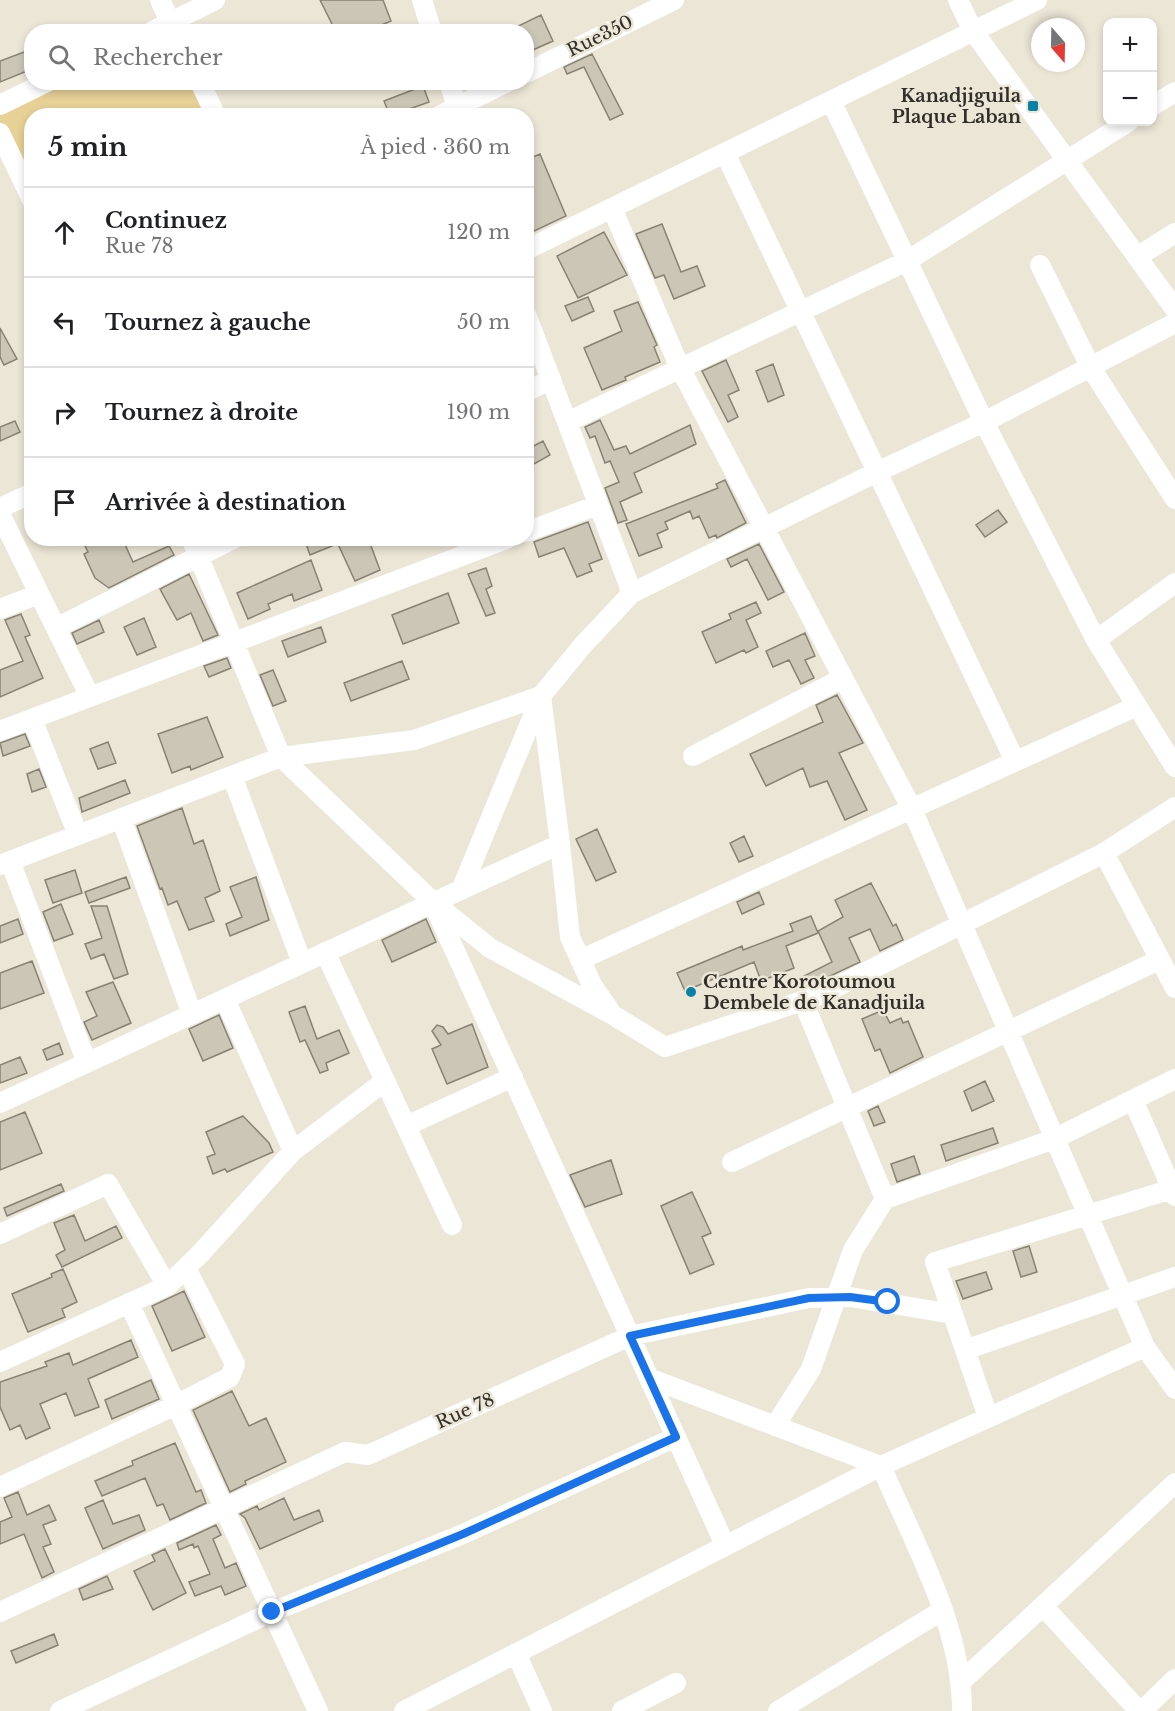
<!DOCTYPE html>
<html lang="fr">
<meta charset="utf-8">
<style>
body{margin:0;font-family:"Libre Baskerville",serif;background:#f2f2f2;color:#202124}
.controls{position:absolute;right:18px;top:18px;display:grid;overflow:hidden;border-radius:12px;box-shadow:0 3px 9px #0003}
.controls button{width:54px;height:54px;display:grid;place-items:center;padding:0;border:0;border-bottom:2px solid #e0e0e0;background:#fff;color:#202124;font:30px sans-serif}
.compass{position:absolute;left:1031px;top:18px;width:54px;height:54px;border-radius:50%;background:#fff;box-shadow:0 3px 9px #0003;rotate:160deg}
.stop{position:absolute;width:18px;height:18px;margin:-14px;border:4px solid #1a73e8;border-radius:50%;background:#fff}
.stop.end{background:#1a73e8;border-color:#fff;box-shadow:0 2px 6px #0008}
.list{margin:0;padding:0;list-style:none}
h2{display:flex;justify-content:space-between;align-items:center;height:78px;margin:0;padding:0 24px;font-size:26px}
h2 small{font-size:20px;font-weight:400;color:#757577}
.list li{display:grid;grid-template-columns:39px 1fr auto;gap:18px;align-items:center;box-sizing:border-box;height:90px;padding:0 24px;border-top:2px solid #e0e0e0}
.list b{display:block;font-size:22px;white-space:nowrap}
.list p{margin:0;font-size:20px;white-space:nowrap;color:#757577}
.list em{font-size:20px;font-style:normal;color:#757577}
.icon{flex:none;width:33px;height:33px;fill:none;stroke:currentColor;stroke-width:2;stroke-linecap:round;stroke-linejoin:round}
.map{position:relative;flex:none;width:1175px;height:1711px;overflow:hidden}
.search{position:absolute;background:#fff;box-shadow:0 3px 9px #0003;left:24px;top:24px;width:510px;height:66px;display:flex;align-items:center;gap:15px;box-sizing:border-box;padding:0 21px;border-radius:24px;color:#757577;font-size:22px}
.panel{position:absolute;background:#fff;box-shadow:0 3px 9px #0003;left:24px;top:108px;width:510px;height:438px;border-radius:24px}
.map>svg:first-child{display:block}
.garden{fill:#e8d197}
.building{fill:#ccc6b7;stroke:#888274;stroke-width:1.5}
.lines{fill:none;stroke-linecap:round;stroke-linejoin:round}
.minor{stroke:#fff;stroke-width:20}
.route{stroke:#1a73e8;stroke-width:8}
.poi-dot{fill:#0781a7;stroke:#ece6d7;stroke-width:2}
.labels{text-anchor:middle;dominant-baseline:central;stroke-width:5;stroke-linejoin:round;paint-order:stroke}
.street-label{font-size:18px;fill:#312f29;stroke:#ece6d7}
.poi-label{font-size:18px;font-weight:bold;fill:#312f29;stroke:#ece6d7;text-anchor:end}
</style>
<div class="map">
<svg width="1175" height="1711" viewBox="0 0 1175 1711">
<rect width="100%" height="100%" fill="#ece6d7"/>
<!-- garden -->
<path class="garden" d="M55,82L189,83L205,115L32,116L31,185L0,122V110Z"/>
<!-- building -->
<path class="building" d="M320,0H383L391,21L374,28L375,32H336Z
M541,15L553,41L526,53V32H506Z
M32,49V69L0,82V61Z
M592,54L623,114L610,120L584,67L567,74L564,67Z
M423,86L429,102L390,116L384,101Z
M540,154L566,216L530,233L526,225V160Z
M662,224L681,272L697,266L705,286L674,299L664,275L655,278L636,234Z
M604,232L627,275L578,298L557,256Z
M588,297L594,311L572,321L565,306Z
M638,302L657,345L654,347L660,362L625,377L626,380L602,390L584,348L622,331L614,311Z
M0,328L17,359L4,365L0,357Z
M726,360L739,390L728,395L738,417L728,422L702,371Z
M773,364L784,395L768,402L756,371Z
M600,420L614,450L626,446L630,454L690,425L696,444L634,473L642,492L620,502L627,520L618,523L605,488L619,482L610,461L605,463L595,436L590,438L585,427Z
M15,421L20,432L0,441V427Z
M543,441L550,455L534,464L526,450Z
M725,480L746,523L717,538L716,535L709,538L699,516L693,519L690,511L665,522L668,529L657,534L662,547L639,556L626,524L718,488L716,484Z
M998,510L1007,522L985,537L976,525Z
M588,522L602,559L589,564L592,571L577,577L564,548L539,557L534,542Z
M81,538H122L133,562L169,546L174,555L109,588L95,578L84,554L88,552Z
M304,538H349V539L310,555Z
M350,538H368L380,570L355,581L338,544Z
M759,544L784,592L768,600L747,559L731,567L727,559Z
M311,560L322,590L294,601L292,594L268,604L270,609L248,619L237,593Z
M486,568L492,586L486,589L495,613L486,616L468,574Z
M189,574L218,635L203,641L191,613L177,620L160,589Z
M448,593L459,623L403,644L392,615Z
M756,602L761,613L746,620L758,647L746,653L744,650L716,663L702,632L731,619L729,614Z
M21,614L30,635L25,637L43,678L0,697V670L23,661L5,620Z
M144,618L156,647L137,655L124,627Z
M99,620L104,632L77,644L72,633Z
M321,627L326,642L288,657L282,641Z
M805,633L815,656L805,660L814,678L801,684L789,660L773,667L766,651Z
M227,658L231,668L209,677L204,666Z
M402,661L409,679L351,701L344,683Z
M273,670L286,701L273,706L260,675Z
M837,695L863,743L839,753L867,810L845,820L827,781L810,787L803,768L766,786L750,754L823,722L816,705Z
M207,717L223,757L191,770L190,766L172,773L158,734Z
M25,734L30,746L3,756L0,743Z
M108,742L116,763L98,769L90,749Z
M39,769L46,787L32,792L27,774Z
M125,780L130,793L82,812L79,798Z
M182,808L194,844L203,840L220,891L205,898L214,921L189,930L177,901L168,905L162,888L160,889L137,826Z
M597,829L616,872L596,881L576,839Z
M744,836L753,856L739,862L730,843Z
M75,870L82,893L53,903L45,880Z
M126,877L130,888L89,903L85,892Z
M256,877L269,920L230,936L226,924L242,917L230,887Z
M871,883L893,926L896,924L903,940L880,951L870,929L849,938L860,962L809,986L804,976L832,962L818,931L843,917L835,900Z
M759,892L764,904L742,914L737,902Z
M61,904L73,934L54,941L43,912Z
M91,906H107L128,974L114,979L104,954L91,959L85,944L102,938Z
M811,916L818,933L786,946L794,968L761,981L754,962L685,991L677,973L742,946L743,950L793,931L790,924Z
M18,919L23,934L0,943V926Z
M426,919L436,942L392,962L382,940Z
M32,961L44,993L0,1009V973Z
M113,982L131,1023L92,1040L84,1022L97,1016L86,992Z
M305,1006L317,1039L339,1030L349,1053L326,1063L328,1070L320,1073L305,1040L300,1042L289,1012Z
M883,1010L890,1023L901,1018L903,1023L908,1021L923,1057L890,1073L880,1049L875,1051L862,1019Z
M219,1015L233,1048L203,1061L189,1029Z
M472,1024L488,1067L447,1084L432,1049L441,1045L432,1031L437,1025L443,1027L448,1034Z
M59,1043L63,1054L47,1060L43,1050Z
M20,1057L27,1073L0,1083V1065Z
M985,1081L994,1101L972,1111L964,1091Z
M878,1106L885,1122L874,1126L868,1111Z
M25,1112L42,1153L0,1170V1122Z
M243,1116L269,1143L273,1152L227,1172L225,1169L213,1174L207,1157L215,1154L206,1132Z
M993,1128L998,1143L946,1161L941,1145Z
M914,1156L920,1174L897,1182L891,1164Z
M611,1160L622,1194L585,1207L570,1175Z
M61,1184L64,1191L7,1216L4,1208Z
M692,1192L711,1233L702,1237L714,1264L690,1274L661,1206Z
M74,1215L85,1241L116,1226L122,1238L62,1267L56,1255L65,1250L54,1223Z
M1029,1246L1037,1272L1021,1277L1013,1251Z
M63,1269L77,1302L62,1309L65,1317L28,1332L12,1294L52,1277L51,1274Z
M986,1272L992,1289L963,1299L956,1281Z
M184,1291L205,1337L172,1351L152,1306Z
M131,1340L138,1357L88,1379L99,1407L75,1416L66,1393L40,1404L50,1428L26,1439L20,1425L10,1430L0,1407V1382L47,1366L45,1362L69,1353L73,1365Z
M151,1380L159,1399L112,1419L105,1400Z
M232,1391L249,1426L266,1418L286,1462L245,1481L246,1484L230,1492L193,1410Z
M175,1443L196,1492L201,1490L206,1503L170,1520L163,1504L157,1506L145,1478L102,1496L95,1481L133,1465L132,1461Z
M18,1492L27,1515L49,1505L56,1520L43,1525L51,1544L43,1547L54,1572L42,1578L24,1534L0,1544V1522L12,1517L4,1498Z
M284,1498L294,1520L319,1510L323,1521L260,1549L245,1518L240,1514L257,1506L259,1510Z
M103,1500L113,1524L139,1515L145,1530L103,1549L85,1508Z
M216,1525L221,1535L213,1539L225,1568L236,1563L246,1586L225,1595L221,1586L195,1596L189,1582L210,1574L198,1546L194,1548L193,1544L179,1550L177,1543Z
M165,1549L186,1593L153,1610L134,1571L155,1561L152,1555Z
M107,1576L113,1589L83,1600L79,1589Z
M54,1634L58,1645L16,1663L11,1651Z"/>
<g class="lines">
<!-- minor -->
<path class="minor" d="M160,0L175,32
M422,0L432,32
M958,0L973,31L1175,309
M151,32L215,0
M526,73L674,0
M200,82L216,116
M449,82L460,116
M831,101L984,422L1096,640L1175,767
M0,105L47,82
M1152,106L1175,92
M439,116L507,82
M0,133L32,200
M725,153L1015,761
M612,208L680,368L912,809L1145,1347L1175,1389
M526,250L1037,0
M1137,257L1175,233
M1040,265L1091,368L1175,499
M526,314L632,593
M526,392L551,379
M567,422L907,261L1128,122
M0,508L32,493
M0,514L90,697
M526,532L598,505
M191,538L281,757L433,902L490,948L613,1015L665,1047L820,995L1104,853L1175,807
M0,609L39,594
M56,628L235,538
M1096,640L1175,583
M32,719L78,835
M0,731L509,538
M693,756L843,678
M232,776L302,963
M121,818L192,1014
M560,844L570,937L592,985L610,1011
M1104,853L1175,988
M10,861L87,1063
M0,865L281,757L414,740L541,696L583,645L632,593L877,472L984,422L1175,323
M461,890L540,699
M434,905L725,1545
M325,952L452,1225
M580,960L1137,706
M225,999L293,1151
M803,1001L885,1199
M1133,1100L1175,1196
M0,1103L560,844L541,696
M406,1126L513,1077
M732,1162L1159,960
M0,1234L108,1184L167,1286
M129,1303L318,1711
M965,1350L1175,1277
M0,1362L167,1286L200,1254L293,1151L385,1081
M649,1378L881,1466C914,1543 962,1626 962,1711
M988,1417L935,1262L1172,1189
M775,1426L811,1369L853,1250L885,1199L1054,1139L1175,1079
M0,1487L176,1405L230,1377L235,1364L186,1268
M1043,1606L1139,1711
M0,1612L345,1452L368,1455L630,1336L809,1298L850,1297L953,1314
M516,1653L542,1711
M962,1681L1175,1483
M60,1711L272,1612L463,1534L676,1437
M404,1711L881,1466L1145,1347
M622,1711L676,1683
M778,1711L943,1610
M1142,1711L1175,1679"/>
</g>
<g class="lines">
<!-- route -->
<path class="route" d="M272,1612L463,1534L676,1437L630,1336L809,1298L850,1297L888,1302"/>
</g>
<!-- markers -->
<g class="poi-dot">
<rect x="1027" y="100" width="12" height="12" rx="3"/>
<circle cx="691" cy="992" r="6"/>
</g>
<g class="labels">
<!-- street labels -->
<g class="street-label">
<text transform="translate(600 36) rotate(-26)">Rue350</text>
<text transform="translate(465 1411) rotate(-24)">Rue 78</text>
</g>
<!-- poi labels -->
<g class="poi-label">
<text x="1021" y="96">Kanadjiguila<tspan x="1021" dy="21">Plaque Laban</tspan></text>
<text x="703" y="982" text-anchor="start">Centre Korotoumou<tspan x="703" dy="21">Dembele de Kanadjuila</tspan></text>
</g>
</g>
</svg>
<div class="controls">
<button>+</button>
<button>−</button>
</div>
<svg class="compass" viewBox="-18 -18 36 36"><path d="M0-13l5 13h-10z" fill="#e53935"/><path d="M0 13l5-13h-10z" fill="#757577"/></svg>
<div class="stop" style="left:888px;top:1302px"></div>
<div class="stop end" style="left:272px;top:1612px"></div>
<div class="search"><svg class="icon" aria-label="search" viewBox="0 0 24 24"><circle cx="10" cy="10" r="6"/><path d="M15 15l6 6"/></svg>Rechercher</div>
<section class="panel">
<h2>5 min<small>À pied · 360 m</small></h2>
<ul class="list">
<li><svg class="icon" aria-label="ahead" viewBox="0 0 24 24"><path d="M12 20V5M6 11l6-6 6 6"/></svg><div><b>Continuez</b><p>Rue 78</p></div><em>120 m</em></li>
<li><svg class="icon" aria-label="left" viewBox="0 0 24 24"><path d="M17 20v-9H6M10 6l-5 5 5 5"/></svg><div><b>Tournez à gauche</b></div><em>50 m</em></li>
<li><svg class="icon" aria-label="right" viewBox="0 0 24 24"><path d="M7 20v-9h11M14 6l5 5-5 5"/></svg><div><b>Tournez à droite</b></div><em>190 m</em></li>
<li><svg class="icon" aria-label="arrive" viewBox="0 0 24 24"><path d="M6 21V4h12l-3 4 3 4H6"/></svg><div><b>Arrivée à destination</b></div></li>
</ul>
</section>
</div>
